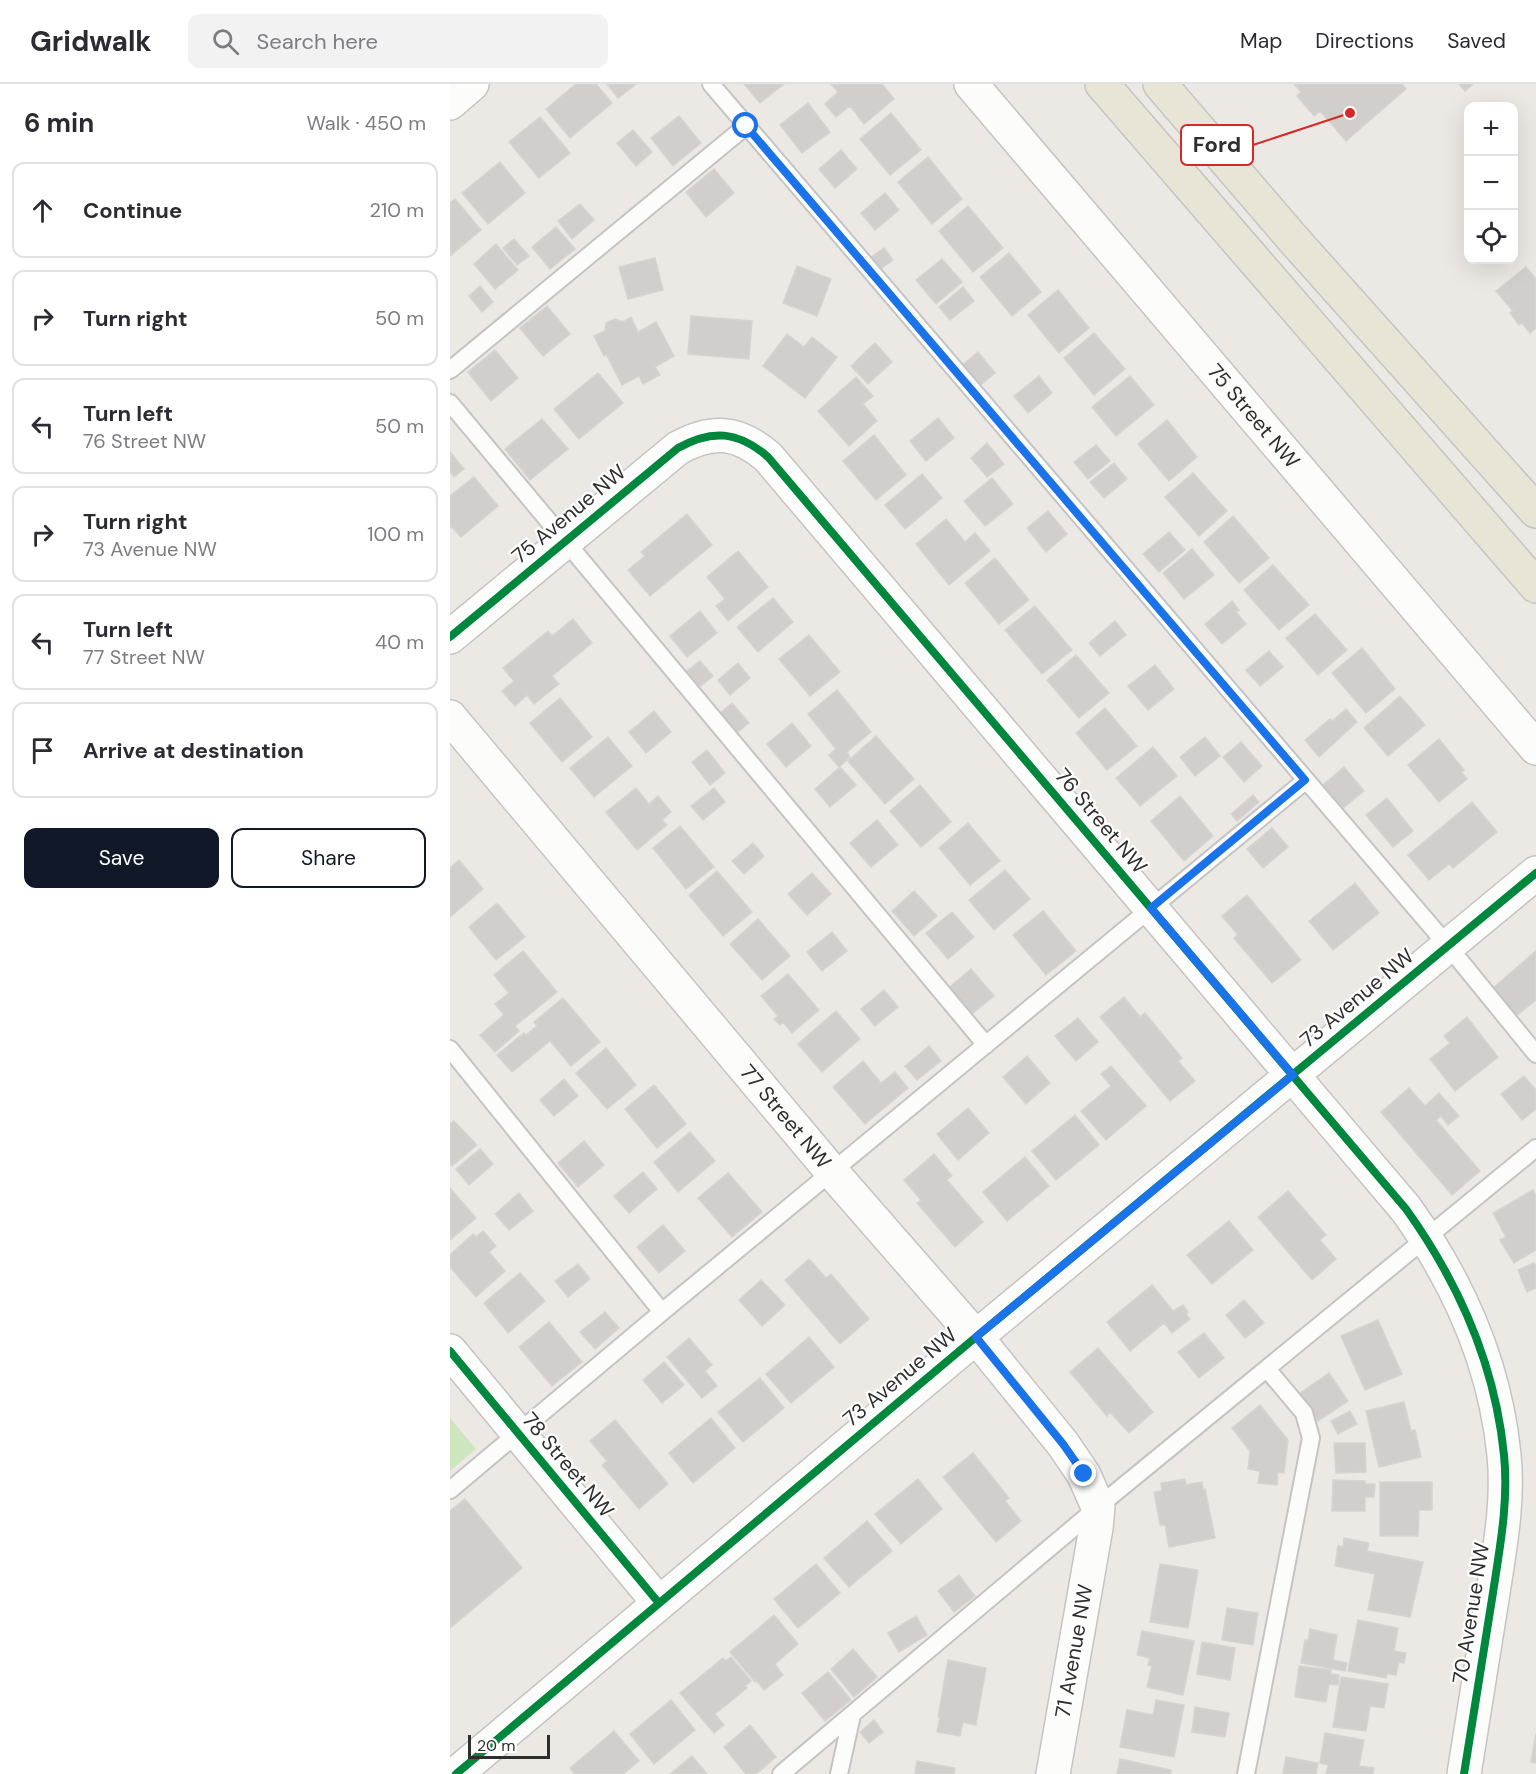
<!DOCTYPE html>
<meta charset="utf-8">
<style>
body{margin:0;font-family:"DM Sans",sans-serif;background:#f2f2f3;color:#2b2b33}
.controls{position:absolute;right:18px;top:18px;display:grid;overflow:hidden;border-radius:12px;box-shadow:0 6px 24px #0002}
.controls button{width:54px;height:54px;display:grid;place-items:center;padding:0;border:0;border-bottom:2px solid #e1e1e2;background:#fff;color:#2b2b33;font:30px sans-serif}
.scale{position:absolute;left:18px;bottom:15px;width:82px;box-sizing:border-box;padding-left:6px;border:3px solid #2e2e2e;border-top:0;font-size:16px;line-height:21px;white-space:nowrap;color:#2e2e2e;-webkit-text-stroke:4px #fff;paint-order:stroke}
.stop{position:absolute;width:18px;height:18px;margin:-14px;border:4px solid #1a73e8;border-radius:50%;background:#fff}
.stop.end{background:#1a73e8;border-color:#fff;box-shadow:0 2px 6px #0008}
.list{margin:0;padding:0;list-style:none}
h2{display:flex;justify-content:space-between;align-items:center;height:78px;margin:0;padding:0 24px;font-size:26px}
h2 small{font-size:20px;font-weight:400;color:#7c7c81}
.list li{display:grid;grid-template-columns:39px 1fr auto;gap:18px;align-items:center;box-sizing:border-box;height:96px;margin:0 12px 12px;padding:0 12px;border:2px solid #e1e1e2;border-radius:12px}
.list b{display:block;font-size:22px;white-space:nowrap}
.list p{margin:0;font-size:20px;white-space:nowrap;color:#7c7c81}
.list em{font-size:20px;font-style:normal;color:#7c7c81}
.actions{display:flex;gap:12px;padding:18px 24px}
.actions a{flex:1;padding:14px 0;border:2px solid #111827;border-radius:12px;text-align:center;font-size:21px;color:#111827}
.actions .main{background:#111827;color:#fff}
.icon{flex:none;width:33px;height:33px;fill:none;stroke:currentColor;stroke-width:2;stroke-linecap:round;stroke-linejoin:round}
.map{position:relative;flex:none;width:1086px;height:1690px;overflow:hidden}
header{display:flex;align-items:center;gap:36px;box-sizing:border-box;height:84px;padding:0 30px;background:#fff;border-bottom:2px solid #e1e1e2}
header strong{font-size:28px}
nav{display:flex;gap:33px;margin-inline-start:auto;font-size:21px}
.search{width:420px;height:54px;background:#f2f2f3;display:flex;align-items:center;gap:15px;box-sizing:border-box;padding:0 21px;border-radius:12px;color:#7c7c81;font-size:22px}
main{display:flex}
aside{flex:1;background:#fff}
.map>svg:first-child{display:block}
.green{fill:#cee6be}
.building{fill:#d1cecb;stroke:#d7d4d0;stroke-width:1.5}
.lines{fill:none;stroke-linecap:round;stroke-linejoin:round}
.lane-casing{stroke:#c5c4c5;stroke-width:20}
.street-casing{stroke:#c5c4c5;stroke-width:36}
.secondary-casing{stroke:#c5c4c5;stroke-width:36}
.primary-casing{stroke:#c6c5c4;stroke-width:36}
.lane{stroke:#fcfcfb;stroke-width:16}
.street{stroke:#fcfcfb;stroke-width:33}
.secondary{stroke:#fcfcfb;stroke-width:33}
.primary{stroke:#e8e4d6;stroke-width:33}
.cycleway-casing{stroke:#fff;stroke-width:11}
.cycleway{stroke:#00873e;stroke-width:8}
.route{stroke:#1a73e8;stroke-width:8}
.labels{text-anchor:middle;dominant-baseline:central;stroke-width:4.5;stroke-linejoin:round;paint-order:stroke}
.street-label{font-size:21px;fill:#2e2e2e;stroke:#fff}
.leader{fill:none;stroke:#d62828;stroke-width:2}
.callout-dot{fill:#d62828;stroke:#fff;stroke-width:2}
.callout{fill:#fff;stroke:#d62828;stroke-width:2}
.callout-label{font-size:22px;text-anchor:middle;font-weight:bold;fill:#2e2e2e}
</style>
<header>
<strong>Gridwalk</strong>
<div class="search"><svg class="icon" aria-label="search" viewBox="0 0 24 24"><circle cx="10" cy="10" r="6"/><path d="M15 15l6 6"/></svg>Search here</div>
<nav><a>Map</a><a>Directions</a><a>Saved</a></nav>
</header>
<main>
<aside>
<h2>6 min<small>Walk · 450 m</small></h2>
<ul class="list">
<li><svg class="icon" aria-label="ahead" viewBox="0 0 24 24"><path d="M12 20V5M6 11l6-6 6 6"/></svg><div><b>Continue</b></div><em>210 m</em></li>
<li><svg class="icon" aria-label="right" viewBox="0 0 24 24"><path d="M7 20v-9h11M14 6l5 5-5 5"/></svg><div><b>Turn right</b></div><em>50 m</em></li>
<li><svg class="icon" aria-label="left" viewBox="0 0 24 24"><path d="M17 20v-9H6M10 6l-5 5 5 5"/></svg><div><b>Turn left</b><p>76 Street NW</p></div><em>50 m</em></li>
<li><svg class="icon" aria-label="right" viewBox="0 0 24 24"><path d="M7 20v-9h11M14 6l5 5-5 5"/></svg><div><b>Turn right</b><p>73 Avenue NW</p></div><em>100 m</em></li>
<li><svg class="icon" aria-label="left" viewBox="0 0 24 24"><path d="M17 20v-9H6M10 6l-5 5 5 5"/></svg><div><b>Turn left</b><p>77 Street NW</p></div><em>40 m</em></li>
<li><svg class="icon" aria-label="arrive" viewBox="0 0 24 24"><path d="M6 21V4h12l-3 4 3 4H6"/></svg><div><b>Arrive at destination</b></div></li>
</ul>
<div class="actions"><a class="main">Save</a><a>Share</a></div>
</aside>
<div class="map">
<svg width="1086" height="1690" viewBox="0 0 1086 1690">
<rect width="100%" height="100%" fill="#ece8e4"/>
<!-- green -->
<path class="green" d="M0,1334L26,1365L0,1387Z"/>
<!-- building -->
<path class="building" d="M126,0H146L162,19L120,54L96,25Z
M157,0H186L168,14Z
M294,0H334L310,19Z
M381,0H432L444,15L414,40L400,22L386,33L375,20L388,8Z
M844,0H952L956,5L896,57L870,27L864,32L847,12L851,8Z
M1009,0H1023L1015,7Z
M358,19L380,48L352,69L330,41Z
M441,29L471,66L440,91L410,55Z
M229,32L251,59L223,82L201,54Z
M90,33L120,69L89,94L59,58Z
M183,46L202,68L186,82L167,59Z
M391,66L407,85L385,104L369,85Z
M478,73L512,115L482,140L448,98Z
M50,78L75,109L38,140L12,109Z
M264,85L284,109L256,133L236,108Z
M435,109L449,126L425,146L411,129Z
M5,115L31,146L0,172V119Z
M130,120L144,136L122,155L108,137Z
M518,122L553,164L523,188L489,147Z
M106,143L125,165L100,185L82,163Z
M64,155L79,172L67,181L53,164Z
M46,160L68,186L45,205L24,180Z
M434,164L443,176L429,186L420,174Z
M559,169L591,208L562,232L530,193Z
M205,174L213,206L178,215L169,183Z
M492,175L512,198L486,220L466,196Z
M347,182L381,195L367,232L333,219Z
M1076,183L1086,195V244L1080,249L1072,239L1069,241L1060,229L1063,227L1046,207Z
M30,202L43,218L32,228L19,212Z
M513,203L524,217L500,236L489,223Z
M608,206L639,244L609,269L578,231Z
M97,222L120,250L93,272L70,244Z
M241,232L302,237L299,275L238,270Z
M181,233L188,248L206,238L224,272L205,283L210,291L193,300L189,292L172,301L156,270L154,272L144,252L155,247L156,239L165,235L173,238Z
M644,249L675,285L644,311L614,274Z
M337,250L354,263L362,253L387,273L355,314L313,282Z
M425,259L442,278L418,300L401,282Z
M45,266L68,294L41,317L18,288Z
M528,268L545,289L527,304L510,283Z
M148,289L173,319L129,355L104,325Z
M589,292L602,309L578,329L564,312Z
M680,292L704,321L666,352L642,323Z
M406,293L423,312L413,320L427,337L399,362L368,327Z
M488,334L504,354L476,377L460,357Z
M92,335L118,365L80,396L55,365Z
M717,336L747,373L719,397L688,360Z
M424,351L456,391L426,416L393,377Z
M537,359L554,380L537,393L521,374Z
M646,361L660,377L638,395L624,378Z
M0,368L14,385L4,393L0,388Z
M664,379L677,395L654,414L640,398Z
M743,389L777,427L749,452L715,413Z
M472,390L492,414L455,445L435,421Z
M24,393L48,422L11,453L2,443L0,444V412Z
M542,394L563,420L535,442L514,417Z
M598,427L617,450L596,468L577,444Z
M237,430L262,461L200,512L178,486L195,472L191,468Z
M783,432L819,474L789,499L754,458Z
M496,435L515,458L525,449L540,467L499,501L466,460Z
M719,448L735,466L709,488L693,470Z
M742,465L764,491L734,515L713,489Z
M288,467L318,503L278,537L266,522L275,515L257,493Z
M545,474L579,516L549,540L515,499Z
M823,481L859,521L829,546L794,506Z
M323,514L343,538L308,568L287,543Z
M782,517L789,526L786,528L796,540L772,560L755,540Z
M585,522L622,566L592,590L555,546Z
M250,527L267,549L237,573L220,552Z
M865,530L897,566L868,591L836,554Z
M123,535L142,559L102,592L109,600L84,620L77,611L65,622L52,607L64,597L53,584L98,547L102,552Z
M665,537L676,551L650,572L639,559Z
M359,551L390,588L360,612L329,575Z
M912,564L945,605L916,629L882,589Z
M819,567L833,583L810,602L796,586Z
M626,571L659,609L629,634L597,596Z
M250,577L263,592L246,606L233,590Z
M288,579L300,594L280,611L268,596Z
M705,581L724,605L698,626L678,602Z
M387,606L421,648L397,668L400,673L389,683L379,671L386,665L358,630Z
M950,612L975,641L938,672L914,644Z
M110,614L142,653L112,678L80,639Z
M282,619L299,639L283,652L267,632Z
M655,624L687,662L657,686L626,649Z
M896,625L907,638L869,673L855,656L880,635L882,637Z
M204,627L221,648L196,669L179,648Z
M342,639L361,662L336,683L317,660Z
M426,652L464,695L435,720L398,677Z
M158,653L182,682L144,713L120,684Z
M755,653L770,672L745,692L730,673Z
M989,655L1014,686L1011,688L1017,695L989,718L958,681Z
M791,658L812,682L794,698L773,673Z
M703,663L727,692L690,722L666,694Z
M257,666L275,689L260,701L242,678Z
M390,683L406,701L380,723L365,705Z
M894,683L914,707L887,729L868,705Z
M470,701L501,738L471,763L440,727Z
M186,704L199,720L208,712L221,728L212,736L217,741L187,766L156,728Z
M264,704L275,718L253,736L241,722Z
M803,711L809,718L787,737L781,730Z
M730,712L763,752L734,777L701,737Z
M937,714L963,747L943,763L916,731Z
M1022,718L1047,748L1003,784L999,780L979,796L958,771Z
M427,736L448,761L421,783L400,759Z
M518,739L550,777L520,801L489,764Z
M230,742L264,783L236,805L203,764Z
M822,744L838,763L813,784L797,765Z
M303,759L314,772L294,790L282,777Z
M9,776L33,805L0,833V784Z
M555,786L580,815L544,846L519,816Z
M267,787L302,828L273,852L239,811Z
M362,789L381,810L357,831L338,810Z
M905,799L929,829L883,866L859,837Z
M464,807L487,832L464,852L442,827Z
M797,811L851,876L822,899L784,854L788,851L772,832Z
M47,819L75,853L46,876L19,843Z
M593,827L626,867L596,891L563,851Z
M502,828L524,853L498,875L476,849Z
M308,835L340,872L312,896L280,860Z
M382,848L397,867L372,887L357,868Z
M73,867L107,908L65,942L69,947L45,968L30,951L54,931L45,920L59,909L44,891Z
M1086,867V916L1066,932L1043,904Z
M521,885L544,912L518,933L496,906Z
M338,890L369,926L342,949L333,938L330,941L324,935L328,932L311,912Z
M434,906L448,923L425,942L411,925Z
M674,913L690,933L695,929L732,974L728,977L745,997L720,1017L650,933Z
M113,914L150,958L121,982L100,957L62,988L47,971L74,949L76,951L87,942L84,938Z
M386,927L410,955L372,988L348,960Z
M1017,933L1048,973L1005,1007L980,975L1000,959L994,952Z
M628,934L648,958L626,977L605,952Z
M479,962L491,977L467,996L455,982Z
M156,964L186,1001L157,1025L126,989Z
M577,972L600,999L576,1020L553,993Z
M413,977L431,999L445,988L458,1004L415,1040L383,1003Z
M661,982L696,1022L656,1056L631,1027L661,1002L651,990Z
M1074,992L1086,1006V1025L1072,1036L1051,1010Z
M114,995L128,1012L104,1032L90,1016Z
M204,1001L236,1040L207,1064L175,1025Z
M959,1004L975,1022L989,1009L1009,1032L998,1041L991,1032L986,1036L1030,1087L1002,1111L931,1028Z
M518,1024L539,1049L508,1076L487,1050Z
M625,1031L649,1061L606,1096L582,1067Z
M4,1037L27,1061L2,1082L0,1079V1040Z
M240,1048L265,1077L228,1108L204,1078Z
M134,1057L154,1081L128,1103L108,1079Z
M30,1065L43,1080L19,1101L6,1085Z
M484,1070L502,1092L497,1096L533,1138L505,1163L467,1119L471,1116L454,1096Z
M575,1073L599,1102L557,1137L533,1108Z
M193,1088L207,1105L179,1129L164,1112Z
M278,1089L312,1128L282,1153L248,1114Z
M0,1104L26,1134L0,1156Z
M1083,1106L1086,1112V1166L1064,1179L1050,1156L1056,1153L1043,1129Z
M838,1107L876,1151L870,1156L886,1175L862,1196L808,1133Z
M69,1109L83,1127L59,1146L45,1130Z
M779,1137L803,1166L762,1200L737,1171Z
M213,1141L235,1167L209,1189L187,1163Z
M33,1147L46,1162L39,1168L55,1187L26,1213L0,1183V1171L23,1150L26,1153Z
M359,1175L376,1194L381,1190L419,1235L390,1260L335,1196Z
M1084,1179L1086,1181V1204L1077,1208L1068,1186Z
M128,1180L140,1195L118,1213L105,1197Z
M70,1189L95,1217L58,1249L34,1219Z
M311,1196L335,1221L312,1242L289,1216Z
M702,1201L723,1227L733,1221L738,1228L736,1230L740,1235L722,1249L714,1239L680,1267L657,1238Z
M794,1216L814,1239L795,1254L776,1231Z
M155,1228L169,1244L145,1265L130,1248Z
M928,1236L952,1290L915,1306L891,1252Z
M99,1238L132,1278L102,1302L69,1263Z
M754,1249L774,1274L749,1294L728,1268Z
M359,1253L384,1283L341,1319L316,1290Z
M239,1254L262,1281L255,1287L267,1302L252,1314L217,1273Z
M648,1264L703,1328L679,1349L660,1328L657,1332L620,1288Z
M214,1278L234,1301L212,1319L193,1296Z
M879,1289L898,1317L868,1337L849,1310Z
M310,1294L334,1324L293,1358L268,1328Z
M954,1318L961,1347L965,1346L971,1373L929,1383L916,1327Z
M810,1321L838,1356L834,1389L828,1388L827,1401L808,1399L810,1387L798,1385L800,1367L782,1344Z
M900,1327L907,1340L888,1350L881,1337Z
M261,1334L285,1364L243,1399L219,1369Z
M165,1336L218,1400L189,1425L152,1381L157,1377L140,1357Z
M884,1359H915L916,1388L886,1389Z
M523,1369L559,1414L555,1417L571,1437L546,1458L493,1393Z
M468,1395L492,1425L451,1460L425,1430Z
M735,1395L736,1401L752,1398L753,1406L755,1405L765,1454L719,1463L715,1441H710L704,1408L712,1407L711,1399Z
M883,1396L915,1397V1400H925L924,1413H915V1427H882Z
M930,1398H982V1426H969L968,1452H930Z
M15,1415L72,1484L0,1544V1427Z
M417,1437L442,1467L399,1503L374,1474Z
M894,1454L919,1459L917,1467L973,1478L960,1533L918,1526L925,1490L885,1482L888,1462L893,1463Z
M366,1480L390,1509L348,1544L324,1515Z
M710,1480L748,1486L738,1544L700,1538Z
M509,1491L525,1512L504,1528L488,1507Z
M777,1524L808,1529L803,1561L772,1556Z
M324,1531L348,1560L325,1580L333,1591L314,1606L306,1596L305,1598L280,1568Z
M466,1532L477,1551L449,1568L438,1549Z
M908,1536L948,1544L944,1567L956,1569L954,1579L949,1578L946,1591L937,1590L936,1594L898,1587Z
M860,1545L887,1551L883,1576L897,1579L895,1587L851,1579L855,1556L858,1557Z
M692,1547L744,1557L733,1611L697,1603L702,1582L698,1581L700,1574L687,1571Z
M752,1558L785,1564L780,1596L747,1590Z
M403,1565L427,1593L404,1613L381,1585Z
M281,1573L301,1597L295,1602L297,1604L265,1630L274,1641L264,1649L230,1609L273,1574L275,1577Z
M498,1576L536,1584L526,1641L513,1638L510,1652L487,1648L490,1634L488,1633Z
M849,1582L881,1586V1590L889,1591L888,1601L879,1600L876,1618L845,1613Z
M378,1588L401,1616L375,1637L352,1609Z
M891,1593L938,1600L934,1624L920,1622L916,1647L883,1643Z
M221,1616L245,1646L204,1680L180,1650Z
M706,1616L734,1621L724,1673L670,1663L677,1626L703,1631Z
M745,1623L779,1629L775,1653L742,1648Z
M424,1636L433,1648L419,1659L410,1648Z
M300,1641L326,1673L306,1690H296L274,1663Z
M164,1647L189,1677L173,1690H125L120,1684Z
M875,1649L914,1656L909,1682L924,1684L923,1690H876L878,1681L870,1679Z
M1086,1650V1679L1081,1678Z
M242,1672L257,1690H220Z
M836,1673L868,1679L866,1690H833Z
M670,1675L721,1686V1690H667Z
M467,1677L505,1684L504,1690H465Z"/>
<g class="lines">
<defs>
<path id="lane" d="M261,0L998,862L1086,970
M0,286L296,42
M0,319L536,961
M0,965L212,1228
M0,1406L212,1228L855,697
M331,1690L660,1413L1086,1064
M389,1690L402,1631
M796,1690L861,1354L854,1329L817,1285"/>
<g id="street">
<path id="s1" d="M521,0L1086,664"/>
<path d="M0,553L228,364C262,345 288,347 318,373L956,1125C1009,1199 1045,1280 1054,1371C1059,1419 1049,1468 1042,1515C1033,1573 1023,1632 1014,1690"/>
<path id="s2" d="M0,633L382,1088L526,1253L613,1360L634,1391L648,1423L646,1444L603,1690"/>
<path d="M0,1267L208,1518"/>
</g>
<path id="secondary" d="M0,19L22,0
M6,1690L526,1253L1086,789"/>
<path id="primary" d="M652,0L1086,502
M710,0L844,156L1086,427"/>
</defs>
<!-- lane casing -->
<use href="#lane" class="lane-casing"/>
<!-- street casing -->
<use href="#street" class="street-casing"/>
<!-- secondary casing -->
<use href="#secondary" class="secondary-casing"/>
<!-- primary casing -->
<use href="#primary" class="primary-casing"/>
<!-- lane -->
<use href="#lane" class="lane"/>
<!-- street -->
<use href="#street" class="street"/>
<!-- secondary -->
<use href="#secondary" class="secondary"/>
<!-- primary -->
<use href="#primary" class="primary"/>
<defs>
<path id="cycleway" d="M0,553L228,364C262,345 288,347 318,373L956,1125C1009,1199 1045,1280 1054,1371C1059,1419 1049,1468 1042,1515C1033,1573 1023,1632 1014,1690
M0,1267L208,1518
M6,1690L526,1253L1086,789"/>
</defs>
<!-- cycleway casing -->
<use href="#cycleway" class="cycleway-casing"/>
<!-- cycleway -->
<use href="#cycleway" class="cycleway"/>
</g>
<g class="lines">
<!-- route -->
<path class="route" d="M296,42L855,696L701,824L843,991L526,1253L613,1360L634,1390"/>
</g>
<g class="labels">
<!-- street labels -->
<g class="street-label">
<text stroke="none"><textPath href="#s1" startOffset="436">75 Street NW</textPath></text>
<text transform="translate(119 430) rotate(-40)">75 Avenue NW</text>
<text transform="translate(651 737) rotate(50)">76 Street NW</text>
<text transform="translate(907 914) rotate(-40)">73 Avenue NW</text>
<text stroke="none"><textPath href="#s2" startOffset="522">77 Street NW</textPath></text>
<text transform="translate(450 1293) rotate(-40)">73 Avenue NW</text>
<text transform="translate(118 1381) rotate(50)">78 Street NW</text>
<text transform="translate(1021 1529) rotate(-81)">70 Avenue NW</text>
<text transform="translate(624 1567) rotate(-80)">71 Avenue NW</text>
</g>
</g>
<!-- callouts -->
<path class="leader" d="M900 29L803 61"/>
<circle class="callout-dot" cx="900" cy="29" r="6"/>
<rect class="callout" x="731" y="41" width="72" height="40" rx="6"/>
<g class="callout-label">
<text x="767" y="68">Ford</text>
</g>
</svg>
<div class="controls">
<button>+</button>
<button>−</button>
<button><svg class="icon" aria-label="locate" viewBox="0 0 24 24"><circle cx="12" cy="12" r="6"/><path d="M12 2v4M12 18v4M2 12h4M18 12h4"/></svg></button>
</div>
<div class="scale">20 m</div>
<div class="stop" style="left:296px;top:42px"></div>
<div class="stop end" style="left:634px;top:1390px"></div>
</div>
</main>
